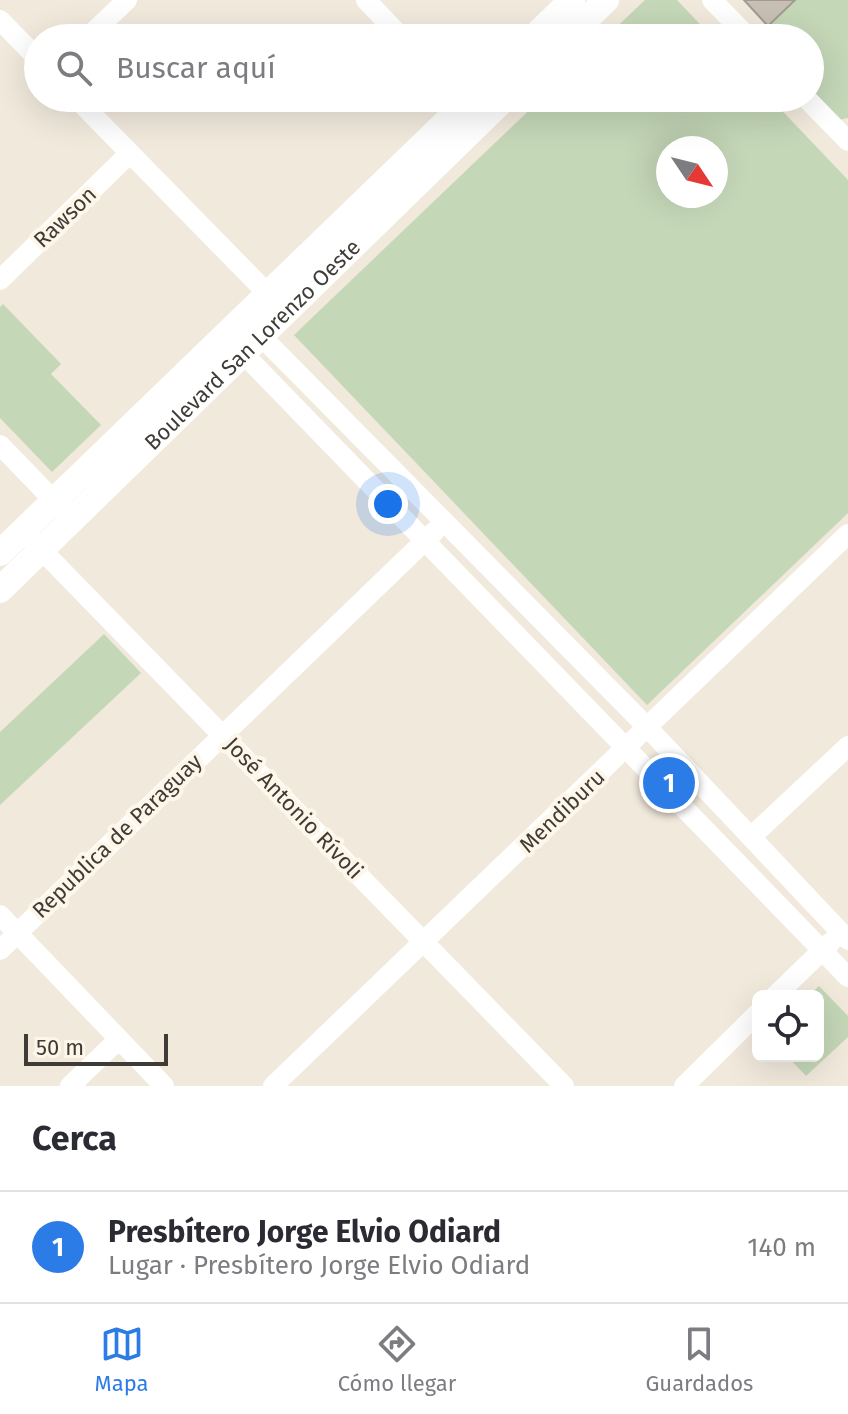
<!DOCTYPE html>
<html lang="es">
<meta charset="utf-8">
<style>
body{margin:0;font-family:"Fira Sans",sans-serif;background:#f7f7f7;color:#2b2b33}
.controls{position:absolute;right:24px;bottom:24px;display:grid;overflow:hidden;border-radius:12px;box-shadow:0 8px 32px #0002}
.controls button{width:72px;height:72px;display:grid;place-items:center;padding:0;border:0;border-bottom:2px solid #e1e1e2;background:#fff;color:#2b2b33;font:40px sans-serif}
.compass{position:absolute;left:656px;top:136px;width:72px;height:72px;border-radius:50%;background:#fff;box-shadow:0 8px 32px #0002;rotate:125deg}
.scale{position:absolute;left:24px;bottom:20px;width:144px;box-sizing:border-box;padding-left:8px;border:4px solid #3f3c37;border-top:0;font-size:22px;line-height:28px;white-space:nowrap;color:#3f3c37;-webkit-text-stroke:6px #fff6ea;paint-order:stroke}
.you{position:absolute;left:388px;top:504px;width:28px;height:28px;margin:-20px;border:6px solid #fff;border-radius:50%;background:#1a73e8;box-shadow:0 0 0 12px #1a73e833}
.badge{display:grid;place-items:center;width:52px;height:52px;border-radius:50%;background:#2c7ce7;color:#fff;font-size:26px;font-weight:700}
.pin{position:absolute;translate:-50% -50%;border:4px solid #fff;box-shadow:0 2px 8px #0006}
.list{margin:0;padding:0;list-style:none}
h2{display:flex;justify-content:space-between;align-items:center;height:104px;margin:0;padding:0 32px;font-size:34px}
h2 small{font-size:26px;font-weight:400;color:#7c7c81}
.list li{display:grid;grid-template-columns:52px 1fr auto;gap:24px;align-items:center;box-sizing:border-box;height:112px;padding:0 32px;border-top:2px solid #e1e1e2}
.list b{display:block;font-size:30px;white-space:nowrap}
.list p{margin:0;font-size:26px;white-space:nowrap;color:#7c7c81}
.list em{font-size:26px;font-style:normal;color:#7c7c81}
.icon{flex:none;width:44px;height:44px;fill:none;stroke:currentColor;stroke-width:2;stroke-linecap:round;stroke-linejoin:round}
.map{position:relative;flex:none;width:848px;height:1086px;overflow:hidden}
.search{position:absolute;background:#fff;box-shadow:0 8px 32px #0002;left:24px;right:24px;top:24px;height:88px;display:flex;align-items:center;gap:20px;box-sizing:border-box;padding:0 28px;border-radius:44px;color:#7c7c81;font-size:30px}
.sheet{height:216px;background:#fff}
nav{display:flex;justify-content:space-around;align-items:center;box-sizing:border-box;height:112px;border-top:2px solid #e1e1e2;background:#fff;font-size:22px;color:#7c7c81}
nav a{display:grid;justify-items:center;gap:4px}
nav .on{color:#2c7ce7}
.map>svg:first-child{display:block}
.green{fill:#c4d7b7;fill-rule:evenodd}
.building{fill:#c8c0b4;stroke:#a39b90;stroke-width:2}
.lines{fill:none;stroke-linecap:round;stroke-linejoin:round}
.minor{stroke:#fff;stroke-width:20}
.major{stroke:#fff;stroke-width:26}
.labels{text-anchor:middle;dominant-baseline:central;stroke-width:8;stroke-linejoin:round;paint-order:stroke}
.street-label{font-size:22px;fill:#3f3c37;stroke:#fff6ea}
</style>
<div class="map">
<svg width="848" height="1086" viewBox="0 0 848 1086">
<rect width="100%" height="100%" fill="#f1e9dc"/>
<!-- green -->
<path class="green" d="M645,0H677L713,38H605Z
M795,0H848V118L834,121L810,95V38L756,37Z
M542,98H770L848,180V513L647,705L294,335ZM716,148V196H668V148Z
M3,304L61,364L51,374L101,425L52,472L0,418V307Z
M104,634L141,673L0,805V732Z
M819,986L848,1016V1037L806,1076L787,1056H818V996H808Z"/>
<!-- building -->
<path class="building" d="M744,0H795L768,26Z"/>
<g class="lines">
<!-- minor -->
<path class="minor" d="M366,0L402,38
M712,0L749,38
M0,20L38,59
M87,38L127,0
M76,98L267,293
M806,98L848,141
M0,280L130,153
M251,326L648,728L848,940
M234,344L848,977
M0,445L64,511
M31,539L564,1086
M751,837L848,746
M0,915L164,1086
M0,950L435,531
M775,996L831,942
M70,1086L119,1039
M273,1086L848,534
M684,1086L758,1013"/>
<!-- major -->
<g class="major">
<path d="M533,38L572,0"/>
<path d="M567,38L606,0"/>
<path d="M0,553L471,98"/>
<path id="s1" d="M0,590L505,98"/>
</g>
</g>
<g class="labels">
<!-- street labels -->
<g class="street-label">
<text transform="translate(65 217) rotate(-44)">Rawson</text>
<text stroke="none"><textPath href="#s1" startOffset="352">Boulevard San Lorenzo Oeste</textPath></text>
<text transform="translate(294 808) rotate(46)">José Antonio Rívoli</text>
<text transform="translate(562 811) rotate(-44)">Mendiburu</text>
<text transform="translate(117 836) rotate(-44)">Republica de Paraguay</text>
</g>
</g>
</svg>
<div class="controls">
<button><svg class="icon" aria-label="locate" viewBox="0 0 24 24"><circle cx="12" cy="12" r="6"/><path d="M12 2v4M12 18v4M2 12h4M18 12h4"/></svg></button>
</div>
<svg class="compass" viewBox="-18 -18 36 36"><path d="M0-13l5 13h-10z" fill="#e53935"/><path d="M0 13l5-13h-10z" fill="#7c7c81"/></svg>
<div class="scale">50 m</div>
<div class="you"></div>
<div class="pin badge" style="left:669px;top:783px">1</div>
<div class="search"><svg class="icon" aria-label="search" viewBox="0 0 24 24"><circle cx="10" cy="10" r="6"/><path d="M15 15l6 6"/></svg>Buscar aquí</div>
</div>
<section class="sheet">
<h2>Cerca<small></small></h2>
<ul class="list">
<li><span class="badge">1</span><div><b>Presbítero Jorge Elvio Odiard</b><p>Lugar · Presbítero Jorge Elvio Odiard</p></div><em>140 m</em></li>
</ul>
</section>
<nav>
<a class="on"><svg class="icon" aria-label="map" viewBox="0 0 24 24"><path d="M3 6l6-2 6 2 6-2v14l-6 2-6-2-6 2zM9 4v14M15 6v14"/></svg>Mapa</a>
<a><svg class="icon" aria-label="directions" viewBox="0 0 24 24"><path d="M12 3l9 9-9 9-9-9zM9 14v-3h6M13 9l2 2-2 2"/></svg>Cómo llegar</a>
<a><svg class="icon" aria-label="saved" viewBox="0 0 24 24"><path d="M7 4h10v16l-5-4-5 4z"/></svg>Guardados</a>
</nav>
